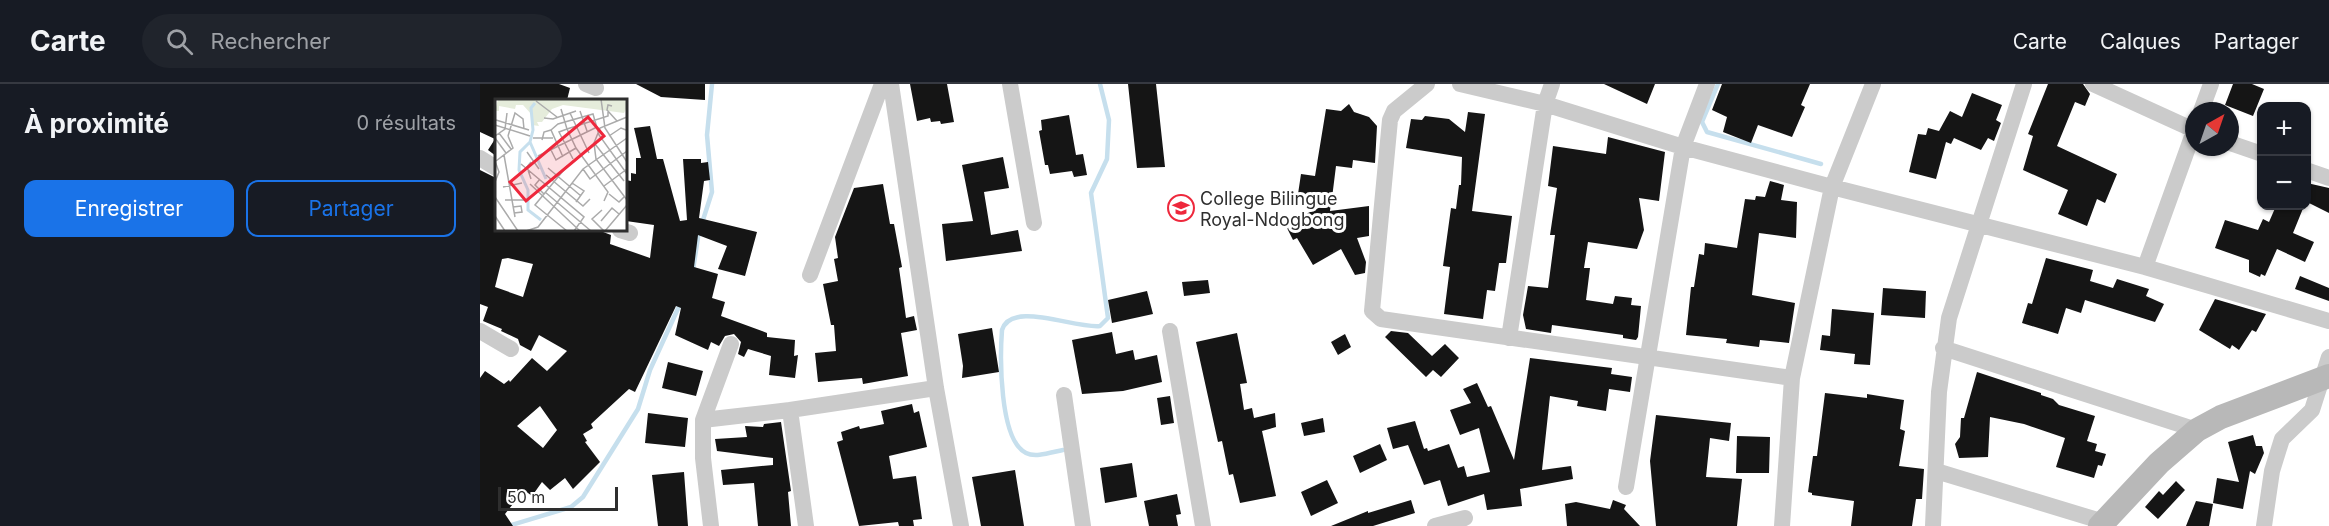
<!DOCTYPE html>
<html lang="fr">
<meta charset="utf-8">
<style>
body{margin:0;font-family:Inter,sans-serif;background:#20242c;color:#f1f3f6}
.controls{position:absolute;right:18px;top:18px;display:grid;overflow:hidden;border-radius:12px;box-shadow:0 2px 4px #0004}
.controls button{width:54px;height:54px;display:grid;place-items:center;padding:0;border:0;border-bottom:2px solid #363941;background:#171b24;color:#f1f3f6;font:30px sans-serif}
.compass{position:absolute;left:1705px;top:18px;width:54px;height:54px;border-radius:50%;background:#171b24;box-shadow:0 2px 4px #0004;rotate:40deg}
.scale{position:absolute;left:18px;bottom:15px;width:120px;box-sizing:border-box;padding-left:6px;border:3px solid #2e2e2e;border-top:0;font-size:16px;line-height:21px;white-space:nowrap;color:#2e2e2e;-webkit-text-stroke:4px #fff;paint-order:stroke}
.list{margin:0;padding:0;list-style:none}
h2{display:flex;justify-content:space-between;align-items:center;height:78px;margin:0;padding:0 24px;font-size:26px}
h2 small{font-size:20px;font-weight:400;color:#9ea1a6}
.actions{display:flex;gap:12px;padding:18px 24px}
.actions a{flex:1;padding:14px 0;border:2px solid #1a73e8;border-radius:12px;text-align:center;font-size:21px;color:#1a73e8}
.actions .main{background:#1a73e8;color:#fff}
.icon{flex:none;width:33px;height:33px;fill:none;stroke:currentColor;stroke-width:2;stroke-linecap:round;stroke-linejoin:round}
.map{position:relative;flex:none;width:1849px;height:442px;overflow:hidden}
header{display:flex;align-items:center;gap:36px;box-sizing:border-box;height:84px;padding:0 30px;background:#171b24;border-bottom:2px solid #363941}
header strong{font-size:28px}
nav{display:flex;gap:33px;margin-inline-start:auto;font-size:21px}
.search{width:420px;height:54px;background:#20242c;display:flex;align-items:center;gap:15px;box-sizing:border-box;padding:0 21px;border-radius:33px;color:#9ea1a6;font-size:22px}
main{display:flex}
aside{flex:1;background:#171b24}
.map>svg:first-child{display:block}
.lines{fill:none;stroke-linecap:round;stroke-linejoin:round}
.stream{stroke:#c6dfed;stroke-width:4.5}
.building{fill:#151515;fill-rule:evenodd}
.street{stroke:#cbcbcb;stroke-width:16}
.secondary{stroke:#b8b8b8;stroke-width:24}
.labels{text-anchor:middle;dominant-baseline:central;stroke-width:6;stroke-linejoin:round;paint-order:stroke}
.poi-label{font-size:18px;fill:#2e2e2e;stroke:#fff;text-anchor:start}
.inset-river{fill:none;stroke:#c6dfed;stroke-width:3}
.inset-road{fill:none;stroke:#ababab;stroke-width:1.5}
.view{fill:#ee283c;fill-opacity:0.15;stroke:#ee283c;stroke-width:3}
.inset-edge{fill:none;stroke:#2e2e2e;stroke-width:3}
</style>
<header>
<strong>Carte</strong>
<div class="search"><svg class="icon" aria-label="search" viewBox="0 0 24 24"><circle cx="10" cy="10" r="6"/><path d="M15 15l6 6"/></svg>Rechercher</div>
<nav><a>Carte</a><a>Calques</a><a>Partager</a></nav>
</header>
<main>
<aside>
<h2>À proximité<small>0 résultats</small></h2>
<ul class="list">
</ul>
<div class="actions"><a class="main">Enregistrer</a><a>Partager</a></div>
</aside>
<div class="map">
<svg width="1849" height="442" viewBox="0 0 1849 442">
<rect width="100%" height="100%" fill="#fff"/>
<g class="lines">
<!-- stream -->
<path class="stream" d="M1238,0L1222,38L1227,48L1341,80
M222,139L232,108L227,51L232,0
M213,186L219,147
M583,366C572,368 556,374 546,369C519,356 520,272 522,246C531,216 595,245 620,242L628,234L611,109L627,75L629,36L620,0
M28,442L91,423L103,413L158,325L170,286L201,218"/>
</g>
<!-- building -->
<path class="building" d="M0,0H79L90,4L87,16H16V72L8,66L15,55L0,48Z
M156,0H225V16L181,13Z
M430,0H467L474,38L461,40L460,37L451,38L450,34L437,37Z
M648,0H676L685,83L657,84Z
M1124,0H1175L1167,20Z
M1242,0H1330L1321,21L1325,23L1312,53L1278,41L1271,59L1243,48L1247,33L1232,26Z
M1568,0H1603L1610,10L1605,22L1595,18L1577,62L1637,90L1625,119L1617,115L1607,142L1578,130L1588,106L1543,86L1553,52L1548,50Z
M1753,0H1772L1784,5L1773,32L1745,21Z
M1492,9L1522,21L1516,36L1521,39L1514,57L1508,54L1501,66L1474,54L1471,60L1466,58L1456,95L1429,88L1438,50L1446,51L1448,44L1459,47L1470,27L1482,33Z
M869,20L874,28L889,33L897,42L895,79L873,76L872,84L856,82L852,114L818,110L821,90L835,92L846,25L861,27Z
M988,28L1005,30L992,127L1032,132L1026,179H1019L1015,207L1007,206L1003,235L964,230L970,183L963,182L971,124L976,125L979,101H981L982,73L926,64L931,35L942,36L945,32L969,35L985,48Z
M589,31L596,71L603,70L607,91L594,93L592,87L570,90L568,81H565L559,47L562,46L561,36Z
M170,42L177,75H183L200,137L207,136L203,75H221V79L228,78L230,96L224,97L219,134L277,148L265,192L238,185L247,162L218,151L214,183L238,190L232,214L245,218L241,232L282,247L287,249V253L315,256L314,272L318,271L315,294L289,291L291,272L268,265L264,273L258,270L261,258L254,250L245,252L239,262L231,258L228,266L195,251L201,224L196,222L155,308L149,305L111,340L113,344L103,350L107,357L105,358L120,378L93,405L85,394L70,406L62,398L52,412L44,406L25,430L33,442H0V294L5,287L24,300L29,296L30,298L52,274L67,287L87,267L59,251L51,267L40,261L38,255L21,247L22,245L3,237L8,223L0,220V86L16,94V146H118L131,151L130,160L170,174L174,141L146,137V96L151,97V89L156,90V74H161L154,44ZM28,174L53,180L43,213L15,203L22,175ZM60,322L77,346L63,364L37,342Z
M1128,53L1185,68L1179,117L1159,114L1164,146L1157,165L1108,158L1104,184H1110L1106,216L1133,220L1135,212L1152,214L1151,221L1161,222L1158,253L1156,256L1143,254V251L1072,241L1071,249L1046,245L1043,231L1048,202L1068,204L1075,151H1070L1077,104L1068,102L1073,62L1126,70Z
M523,73L529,104L504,108L511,151L538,146L542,167L466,177L462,140L493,137L482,81Z
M1290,97L1304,101L1301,116L1317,118L1316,154L1279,149L1272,211L1315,219L1309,259L1280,256L1279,263L1246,259L1247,255L1206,251L1211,203H1214L1219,170L1224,171L1225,159L1257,164L1265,115L1275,116L1276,112L1285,113Z
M1827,99L1849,104V129L1827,118Z
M403,100L410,140H414L422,183L419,184L426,234L434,232L437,246L421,249L428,292L383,300L382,294L338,298L335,269L356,267L354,241H351L343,200L358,197L354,175L358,174L355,153L374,104Z
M851,118L850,127L889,122V152L877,154L886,178L885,189L875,191L861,165L833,181L817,154L813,156L805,140Z
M1796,122H1824L1813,149L1834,158L1825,178L1797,165L1785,192L1781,190L1780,193L1769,188V176L1735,164L1745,136L1778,146L1783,135L1789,138Z
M1566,174L1613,186L1610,197L1633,204L1637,195L1669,205L1666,212L1684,220L1675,238L1605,216L1601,229L1586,224L1578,250L1542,239L1548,219L1552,220Z
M1820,192L1849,204V217L1815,205Z
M728,196L730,209L704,212L702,198Z
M1403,204L1446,207L1445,234L1401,231Z
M667,207L673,230L632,239L628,216Z
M1735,215L1786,230L1776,248L1772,246L1759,266L1752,261L1750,265L1719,246Z
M1352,225L1394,229L1390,281L1374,280L1375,270L1340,266L1342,251L1350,252Z
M512,244L519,288L482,294L483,282L478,250Z
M911,247L928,249L952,272L965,260L979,274L961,293L953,286L946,293L905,253Z
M632,248L636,270L653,266L655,276L677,271L682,298L643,307L602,310L592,256Z
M757,249L767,299L760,300L764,326L772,324L774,334L795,329L796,343L782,347L796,412L760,419L753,390L749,391L742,357L738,358L716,258Z
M865,250L871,263L858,271L851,258Z
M1050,274L1132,284L1131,290L1152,293L1150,308L1129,305L1126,327L1097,322L1098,317L1070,312L1062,386L1091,382L1093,395L1040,405L1042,422L1007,426L1004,410L968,422L960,396L944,401L928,361L913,365L907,344L935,337L944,365L947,364L948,367L969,360L978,384L984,382L987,393L1010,388L999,344L980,351L970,326L991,319L983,305L997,299L1008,323L1011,322L1034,376Z
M188,278L223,287L216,312L182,304Z
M1497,288L1561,309V311L1573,315L1579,321L1615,332L1607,357L1617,360L1615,367L1626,370L1622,382L1618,381L1614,394L1576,383L1585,354L1544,340L1510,333L1508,373L1479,374L1475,360L1480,353L1481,334H1484Z
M1345,309L1387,314V310L1424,316L1420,345L1425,347L1419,382L1444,385L1442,415H1436L1432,442H1371L1374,417L1332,411V409L1328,408L1333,372H1337Z
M690,312L694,339L681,341L677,314Z
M432,320L434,329L439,327L447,363L409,372L413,395L436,392L442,435L433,436L434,442H419L418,438L379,442L357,358L363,356L361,348L379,342L380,345L404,340L401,327Z
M168,329L208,334L205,363L165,359Z
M1176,331L1251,339L1249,357L1230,354L1226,393L1262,395L1257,442H1176L1170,377Z
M843,334L845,348L824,352L821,339Z
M301,338L311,407L308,408L311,442H278L274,399L243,401L241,386L293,381V374L237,367L235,355L267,353L265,342L283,343L284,340Z
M1773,351L1776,362H1782L1784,369L1775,390L1770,387L1763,425L1733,419L1737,394L1759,398L1748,358Z
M1257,352L1290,353L1289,389H1256Z
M900,360L907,376L880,389L873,372Z
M652,379L657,413L625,419L620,384Z
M535,386L544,442H501L492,393Z
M204,388L208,442H178L172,391Z
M847,396L858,419L831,432L821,408Z
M1696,397L1705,406L1678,435L1665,423L1679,407L1683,411Z
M697,410L701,430L696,431L698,442H669L664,417Z
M931,416L935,429L893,442H851L888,427V429Z
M1133,416L1146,421L1144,425L1160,442H1087L1085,420L1096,418L1130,425Z
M1716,417L1733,420L1729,442H1706Z"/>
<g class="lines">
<!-- street -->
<path class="street" d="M106,0L116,4
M411,0L456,304L481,442
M530,0L554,139
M947,0L914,27L910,36L892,227L901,235L1312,294
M980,0L1065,20L1203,63L1352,103L1665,183L1849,237
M1613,0L1714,46
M1721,27L1731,0
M1750,59L1782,70
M0,74L16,84
M1826,86L1849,94
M140,146L150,149
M1665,183L1714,47
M330,191L402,0
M0,247L31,265
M690,247L723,442
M1029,254L1065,20L1072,0
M1463,264L1717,346
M584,311L603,442
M223,336L310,326
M1456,387L1624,438
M1146,403L1203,63L1227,0
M231,442L223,374V336L251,260
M326,442L310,326L456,304
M955,442L985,434
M1302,442L1312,294L1352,103L1393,0
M1453,442L1459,308L1469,234L1544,0
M1784,442L1792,387L1802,355L1832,326L1849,273"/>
<!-- secondary -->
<path class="secondary" d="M1620,442L1679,379L1717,346L1741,333L1849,292"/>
</g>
<!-- icons -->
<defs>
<symbol id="school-ring" viewBox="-11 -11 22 22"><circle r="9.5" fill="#fff" stroke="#ee283c" stroke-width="1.5"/><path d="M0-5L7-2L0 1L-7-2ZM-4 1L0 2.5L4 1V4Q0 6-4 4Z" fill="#ee283c"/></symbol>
</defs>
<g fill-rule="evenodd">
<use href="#school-ring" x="686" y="109" width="30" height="30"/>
</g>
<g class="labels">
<!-- poi labels -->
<g class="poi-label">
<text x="720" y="114">College Bilingue<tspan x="720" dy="21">Royal-Ndogbong</tspan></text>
</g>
</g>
<!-- overview -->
<g transform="translate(15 15)">
<rect width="132" height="132" fill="#fff"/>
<path d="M3,0H130L132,8L129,14L68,6L57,10L47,23H42L44,27L37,26V16L28,6H21L20,10L4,7V12H0Z" fill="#e5ecdb"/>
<path class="inset-river" d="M40,4L36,9L38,31L35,43L25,53L24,71L33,91V111L46,121M35,43L51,80"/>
<path class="inset-road" d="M106,0L110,29L132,63M41,2L62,18M117,7L113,6L112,11L122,22M66,10L72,30L64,33L78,60M85,12L92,32M75,14L94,54M132,18L105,29L99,44L101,60L132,101M49,19L58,20L81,12M1,21L34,31M0,26L35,37M56,31L63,25L98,15L104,36L132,75M4,34L16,50M0,37L10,30L12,14M13,37L20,14L28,20L29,30M114,37L126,29L131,31M0,39L11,54M38,39H58M47,41L49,33L56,31L68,58M100,45L129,82M55,49L61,61L81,49M32,53L44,70M9,56L20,118M43,57L102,28M1,62L18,49L13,37M36,63L32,68L36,80M26,65L89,118L79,132M53,69L86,97M88,70L95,80L132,52M51,76L88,107L95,100M45,80L40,86L49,95M0,83L4,73L0,62M77,84L89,92L81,103M35,85L85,132M109,87L132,70M8,88L27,84M50,93L96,132M114,95L124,103L129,98M0,98L23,132M10,101H29M109,102L113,93L81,49L72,30L113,17V13M18,108L26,107L27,113L19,114M107,111L97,120L109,132M0,117L10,132M106,122L117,109L124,115M31,132L43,128L88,70L132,39M72,132L40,106L72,67M110,132L132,106"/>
<path class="view" d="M93,18L109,37L31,102L15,83Z"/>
<rect width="132" height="132" class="inset-edge"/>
</g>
</svg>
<div class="controls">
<button>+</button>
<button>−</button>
</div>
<svg class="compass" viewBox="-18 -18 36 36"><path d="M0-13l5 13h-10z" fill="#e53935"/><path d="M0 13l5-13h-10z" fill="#9ea1a6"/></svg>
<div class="scale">50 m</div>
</div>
</main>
